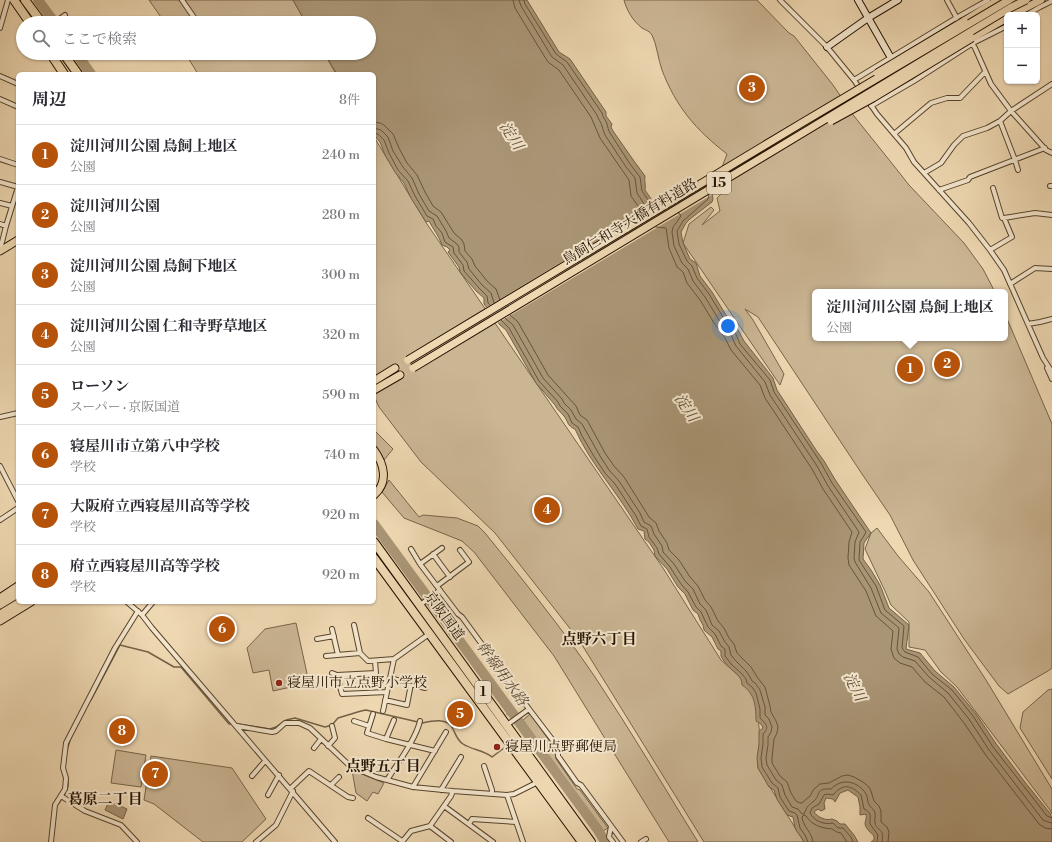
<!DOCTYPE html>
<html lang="ja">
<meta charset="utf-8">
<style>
body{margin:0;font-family:"Libre Bodoni","Noto Serif JP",serif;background:#f2f2f3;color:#2b2b33}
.controls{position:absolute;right:12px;top:12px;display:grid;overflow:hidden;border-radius:6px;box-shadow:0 1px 3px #0004}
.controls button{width:36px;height:36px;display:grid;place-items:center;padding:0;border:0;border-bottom:1px solid #e1e1e2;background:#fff;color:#2b2b33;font:20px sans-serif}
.you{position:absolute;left:728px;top:326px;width:14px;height:14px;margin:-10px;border:3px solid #fff;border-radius:50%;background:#1a73e8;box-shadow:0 0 0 6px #1a73e833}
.badge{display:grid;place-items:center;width:26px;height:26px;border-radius:50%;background:#b45309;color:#fff;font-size:13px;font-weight:700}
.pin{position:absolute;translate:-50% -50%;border:2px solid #fff;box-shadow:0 1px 4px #0006}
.popup{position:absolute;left:812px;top:289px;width:196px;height:52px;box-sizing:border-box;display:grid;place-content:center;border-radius:6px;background:#fff;filter:drop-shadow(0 1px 3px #0005);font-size:13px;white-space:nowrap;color:#7c7c81}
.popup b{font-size:15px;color:#2b2b33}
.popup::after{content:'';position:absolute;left:50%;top:100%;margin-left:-8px;border:8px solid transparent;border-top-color:#fff}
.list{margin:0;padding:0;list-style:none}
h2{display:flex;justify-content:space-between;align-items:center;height:52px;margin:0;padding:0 16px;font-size:17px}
h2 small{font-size:13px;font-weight:400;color:#7c7c81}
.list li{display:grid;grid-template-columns:26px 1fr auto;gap:12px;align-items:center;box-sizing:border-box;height:60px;padding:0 16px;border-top:1px solid #e1e1e2}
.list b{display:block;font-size:15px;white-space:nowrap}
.list p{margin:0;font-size:13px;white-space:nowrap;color:#7c7c81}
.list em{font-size:13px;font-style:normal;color:#7c7c81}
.icon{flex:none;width:22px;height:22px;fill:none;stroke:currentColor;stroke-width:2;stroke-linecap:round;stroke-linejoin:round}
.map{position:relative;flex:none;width:1052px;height:842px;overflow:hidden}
.search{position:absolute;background:#fff;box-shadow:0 1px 3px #0004;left:16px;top:16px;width:360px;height:44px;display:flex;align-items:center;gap:10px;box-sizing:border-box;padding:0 14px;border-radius:22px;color:#7c7c81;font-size:15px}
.panel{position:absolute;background:#fff;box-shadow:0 1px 3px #0004;left:16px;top:72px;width:360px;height:532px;border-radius:6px}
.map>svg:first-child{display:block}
.green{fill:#cbb694;stroke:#77644a}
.water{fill:#a99575;stroke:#736146}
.pier{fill:#eed8b2}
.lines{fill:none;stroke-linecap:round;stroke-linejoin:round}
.shore{stroke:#66543a;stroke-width:1}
.stream{stroke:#736146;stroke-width:1.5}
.river{stroke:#a99575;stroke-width:10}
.primary-tunnel{stroke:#d0ba97;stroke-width:7;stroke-dasharray:7 3.5;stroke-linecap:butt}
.street-casing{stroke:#56442c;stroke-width:6}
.secondary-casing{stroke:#231200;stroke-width:8}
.primary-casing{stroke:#231200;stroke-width:9}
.highway-casing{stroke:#231200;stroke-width:10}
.street{stroke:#f4e6cd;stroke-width:4}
.secondary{stroke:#f4e6cd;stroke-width:6}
.primary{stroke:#eed8b2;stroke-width:7}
.highway{stroke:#eed8b2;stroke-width:8}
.primary-bridge-casing{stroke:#231200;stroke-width:9;stroke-linecap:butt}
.primary-bridge{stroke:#eed8b2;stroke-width:7}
.poi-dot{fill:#8f2418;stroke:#f4e6cd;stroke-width:1.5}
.labels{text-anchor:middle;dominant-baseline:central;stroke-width:4;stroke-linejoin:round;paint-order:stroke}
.shield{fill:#f4e6cd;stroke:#62523e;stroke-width:1}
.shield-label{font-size:13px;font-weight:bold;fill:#231200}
.street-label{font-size:14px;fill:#231200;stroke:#f4e6cd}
.poi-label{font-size:14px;fill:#231200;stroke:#f4e6cd;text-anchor:start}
.water-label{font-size:15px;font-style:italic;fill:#5f4d35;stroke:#f4e6cd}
.neighbourhood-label{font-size:15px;font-weight:bold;fill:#231200;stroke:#f4e6cd}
</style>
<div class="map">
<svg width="1052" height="842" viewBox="0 0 1052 842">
<rect width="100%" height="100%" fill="#eed8b2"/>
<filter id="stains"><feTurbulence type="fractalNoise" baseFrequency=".005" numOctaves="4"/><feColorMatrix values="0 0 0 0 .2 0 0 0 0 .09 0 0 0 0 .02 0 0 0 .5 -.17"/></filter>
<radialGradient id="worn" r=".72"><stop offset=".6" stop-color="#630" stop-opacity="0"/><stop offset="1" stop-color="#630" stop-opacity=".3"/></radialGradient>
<!-- green -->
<path class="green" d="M149,0H293L306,23H165Z
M624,0H757L789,33L794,36L833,85L854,116L894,166L909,185L964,243L983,269L995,292H815V338H1005V314L1052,424V668L1048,671L1008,694L999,686L964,639L913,560L890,515L862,474L758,317L745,309L753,320L784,374L780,385L683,243L689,224L711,207L714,210L702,225L720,211L717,198L723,192L716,181L719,175L727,154C696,130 676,107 662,70C658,59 657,45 652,35C650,31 645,30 642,28C633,21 627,11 624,0Z
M185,53H324L336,74H198Z
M374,137L427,224L663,568L721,660L739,676L756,700L760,736L758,768L804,842H704L579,640L495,533L421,462L379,407L374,396Z
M374,430L393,449L384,460L374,444Z
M389,480L419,517L423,515L457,518L478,526L485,533C523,580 561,627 595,677C631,731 664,787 698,842H669L554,656L474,552L462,541L404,518L382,492Z
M877,528L898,556L929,592L986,680L1052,789V814L1050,810L957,687L941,672L925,650L909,647V622L891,605L885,591L865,549L871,533Z
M296,623L309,683L273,691L269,670L253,673L247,648L265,629Z
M1052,689V779L1020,728L1023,712L1048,690Z
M530,714L556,750V759L577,789L580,790L608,828L603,831L523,720Z
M116,750L146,755L141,787L111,783Z
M151,756L232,768L266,819L242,842H203L154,804L144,800Z
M352,770L384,783L378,794L373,792L367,801L356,793Z"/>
<!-- water -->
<path class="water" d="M293,0H527L559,52L570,59L606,112V116L612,124L611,127L613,131L634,161L645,176C644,181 646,184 645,190L660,212L711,184L713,199L712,202L690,219L686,223L681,232L683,243L690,259L696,263L700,276L712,292L726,315L738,330L744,341L773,378L777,390L816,450L824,461L836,481L871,533L864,543L863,559L871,570L880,585L889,608L909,625L906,649L920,653L935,671L954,687L976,714L997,745L1024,781L1049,812L1052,817V842H871L874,840V836C871,833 866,829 865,824C865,821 867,818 866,814L860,815V807L858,797L848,790L840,793L835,802L833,799L826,798L824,803L825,809L821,811L818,809L814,812C818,817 825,821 832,819L837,821L840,824H845L854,835L858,842H804C802,837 799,835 796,830C794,826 794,821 793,817L787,815L777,799L774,790L769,787L758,768L757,758L759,744V731L763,728L761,724L756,721C756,706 755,694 742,685C742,676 735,673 729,667C726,664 723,660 721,656V651L718,649L712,637L704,630L703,625L700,620L698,614L693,610L685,594L678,587L667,569L655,556L654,550L649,542L645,539L644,531L638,529C620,494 591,466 575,429C567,426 568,421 564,416C561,412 557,410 555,405L536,383L506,330L500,325L484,304V298L476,291L460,272L459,267L448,252L450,250L447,247L442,245C439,236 433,229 429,221L426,222L411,198L404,183L395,172L385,155L380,142L374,135V74H337L324,53H369V23H306Z
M109,801L127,809L123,819L105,810Z"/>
<!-- pier -->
<path class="pier" d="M711,182L713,183L715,193L496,324L485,308L658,204L661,210Z"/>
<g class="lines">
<!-- shore -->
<path class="shore" d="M513,0L515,8L538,46L548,62L559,70L591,117L600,138L629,180L631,196L643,213
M519,0L521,6L552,57L563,65L597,115C598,119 601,122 602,126C603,130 604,132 605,135L626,167L635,178L637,193L648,210
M524,0L525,4L556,54L567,62L602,113C603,118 606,120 607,124C608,127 608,130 610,133L630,164L640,177L642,191L653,207
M374,122L380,123L384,125L393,134L399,148L407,163L417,175L425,192L433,206L441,212L454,233L462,240L464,244L465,251L472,259L475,266L487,281L496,289L500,300
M374,128L381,130L388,137L393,151L403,167L412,178L419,194L429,211L437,216L446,231L449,238L457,244L459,247V252L467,262L469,269L482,285L491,293L494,303
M374,133L378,134L384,140L389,153L398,170L408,181L415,196L427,216L433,219L436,226L442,233L445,242L453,247L454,253L463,265L464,271L479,288L487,296L488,303L490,305
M709,195L708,199L683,221L677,231L679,244L687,261L692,266L697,278L709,294L723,317L735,332L740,344L770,380L774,392L821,463L832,483L866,532L865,534L860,542L859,560L876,586L885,610L904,626L902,648L905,652L918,657L932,674L952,690L973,716L993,747L1047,816L1052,818
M678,213L680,214L681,216L673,227L672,232L674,246L682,263L688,269L693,281L705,297L719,320L731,335L736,346L765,382L770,395L817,466L828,486L859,532L855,542L854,558L855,562L871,588L881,613L899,628L897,649L899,654L903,657L915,661L929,677L948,693L969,719L989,750L1043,820L1048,822L1052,823
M656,227L666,228L669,248L677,267L683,272L687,283L700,300L714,323L725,338L731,350L760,385L765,398L812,469L823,489L852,532L849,542L848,558L849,565L866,591L876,616L893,631L891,649L894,658L900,663L912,667L925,682L944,697L964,723L985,754L1039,824L1045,828L1052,829
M510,315L518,322L548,375L576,406L580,415L587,420L605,453L614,466L624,477L649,517L656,523L659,531L667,543L669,550L679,560L690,577L698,586L705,600L711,607L718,621L724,628L729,638L734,644L737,653L751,667L757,677L765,687L770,706L771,712L776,721L778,727L777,733L774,739L772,758V763L780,776L787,782L791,793L796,801L800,803H802L810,796L814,789L820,784L829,783L842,776L848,775L854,777L863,782L869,787L871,791L874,801L879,806L881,811V822L887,827L889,832L888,842
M505,318L513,325L543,378L562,399L564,403L571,410L576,419L582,424L600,456L609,470L619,481L640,513L644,522L651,526L654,534L662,546L663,552L674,564L685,581L693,589L700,604L706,610L712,625L719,631L725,642L729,647L731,655L735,660L746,671L750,677L752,681L755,683L760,690L765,707V715L769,719L772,727L771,732L768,737V745L766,758L767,765L776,780L782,785L785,795L792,807L798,809L802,814H804C808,805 806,808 814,801C821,795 815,788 831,789C839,781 848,780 857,785C860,787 864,790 866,794C868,797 867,803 870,806C872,809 874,809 875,813C876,817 874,819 875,823C876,831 885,827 882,842
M501,320L509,328L539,381L558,402L560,406L568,414L572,423L578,427L582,436L595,458L605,473L615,484L636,516L641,526L647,529L649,537L657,548L659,554L670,567L681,584L688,592L696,607L701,612L708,627L715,634L721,646L725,649V656L731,664L742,674L746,679L747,683L752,687L756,693L760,709V718C766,724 770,727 763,734V744L761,758L762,767L772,783L778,788L780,797L789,811L795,813L797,815L800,828L805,835L808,842
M813,842C812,832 803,827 802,817L804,815L806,816C811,823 816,826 825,828C827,829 830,828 832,829C836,831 835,832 841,833L847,842
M853,842L851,837L843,828H838L833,823C824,825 814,821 810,813L812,808L819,804L824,795L827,794L833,795C843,783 851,785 861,795L864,809C872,813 870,815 870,824L878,835L877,842"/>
<!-- stream -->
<path class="stream" d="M91,700L120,645L148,652L174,667H181L229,724H231
M507,714L512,713
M422,723C431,721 448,717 453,729C456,735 457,740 463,744C472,750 484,750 492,757L504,748
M238,724L270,729L276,727L286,720L295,718L325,727L332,725L338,718L361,711L366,710L418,722
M522,733L525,731
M67,750L71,737
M59,803C64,795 71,788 67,777"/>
<!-- river -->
<path class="river" d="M38,0L55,23
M76,53L91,74
M374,524L598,830L605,842"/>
<!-- primary-tunnel -->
<path class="primary-tunnel" d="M395,368L408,360
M400,375L413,368"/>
<defs>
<path id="street" d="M182,0L195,19
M780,0L827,47L854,80L877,114L906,148L914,162L969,223L990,250L1004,270L1043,358L1052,372
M947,0L960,24
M1026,15L1040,7L1052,1
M54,23L65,15
M0,28L8,0
M969,38L975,48L991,84L1011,111L1046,150L1052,153
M0,76L18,84
M854,80L956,18L988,0
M0,99L18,107
M871,106L914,81L973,43L1007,26
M1000,121L1015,160L1018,170
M894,134L931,103L947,98H960L985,72
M0,159L18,165
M924,173L941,163L954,145L963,136L987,128L1000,121L1011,111L1052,84
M0,182L18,187
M1050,186H1052
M939,190L968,180L970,177L1045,148
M0,203L12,206
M1004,218L1035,213L1052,215
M0,224L6,226
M0,250L6,226L18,187
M990,250L1012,237L1004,218H1002L993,188
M1010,284L1035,268L1052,269
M1028,324L1040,322L1052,319
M1047,368L1052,379
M0,417L18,413
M0,466L18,501
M0,520L18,508
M411,549L420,564L458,614L462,617L529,709L558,747V756L577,783L581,785L623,842
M433,554L450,577
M420,564L442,548
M437,586L469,562L460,550
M127,602L142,615L152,628L335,842
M420,605L440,590
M142,615L153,602
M354,625L360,653L368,661L394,659L429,634
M332,629L338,655
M317,639L334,636
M326,656L360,653
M332,673L337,675L376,673L375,661
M337,675L342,694L387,692
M390,678L425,688
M385,700L407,705L411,684
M383,711L394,659
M373,714L367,733L386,739L435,751
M354,721L369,726
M507,725L529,709
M237,726L272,732L276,731L285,723H299L310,728L350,766L376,777L413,787L453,791L507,795L514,794L538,782
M386,739L394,720
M328,746L335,738L332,726
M314,748L321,739
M484,766L492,790V794
M252,776L265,761
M387,780C397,764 416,739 420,721
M331,785L339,777
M413,787L446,732
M290,789L309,771L348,797L353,798
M441,790L461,757
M268,795L279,775
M507,795L523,842
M61,796L85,811L121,825L137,842
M444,806L493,842
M368,818L402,841
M469,824L472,819L516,822
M611,826L609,837L613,842
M51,842L55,805L65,789L66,778L63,768L66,743L115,648L138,611
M256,842L276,825L293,791
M402,842L411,831L430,826
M451,842L430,826L451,796L453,791
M641,842L646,839"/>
<path id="secondary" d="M858,0L891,58
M827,47L868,18L898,0"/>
<path id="primary" d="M1012,15L1041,0
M964,21L998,0
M972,38L1007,18
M0,251L18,240
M374,381L395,368
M374,390L400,375
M374,450C384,464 389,482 374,495
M0,598L18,586
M0,605L18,594
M0,614L20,602
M0,621L31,602"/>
<path id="highway" d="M14,0L30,23
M25,0L42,23
M50,53L64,74
M63,53L78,74
M374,542L591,842
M374,558L582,842"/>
</defs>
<!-- street casing -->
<use href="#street" class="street-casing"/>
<!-- secondary casing -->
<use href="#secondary" class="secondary-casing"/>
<!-- primary casing -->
<use href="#primary" class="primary-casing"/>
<!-- highway casing -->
<use href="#highway" class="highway-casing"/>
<!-- street -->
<use href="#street" class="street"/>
<!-- secondary -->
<use href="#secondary" class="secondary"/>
<!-- primary -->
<use href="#primary" class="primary"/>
<!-- highway -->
<use href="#highway" class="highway"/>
<defs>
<path id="primary-bridge" d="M877,73L964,21
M831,121L873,98L972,38
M408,360L800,124L1009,0
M413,368L980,26L1010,8L1026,0"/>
</defs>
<!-- primary-bridge casing -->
<use href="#primary-bridge" class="primary-bridge-casing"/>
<!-- primary-bridge -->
<use href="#primary-bridge" class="primary-bridge"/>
</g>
<!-- markers -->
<g class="poi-dot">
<circle cx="279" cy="683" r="4"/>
<circle cx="497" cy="747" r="4"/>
</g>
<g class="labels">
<!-- shield labels -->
<g class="shield">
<rect x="707" y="172" width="24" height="22" rx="3"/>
<rect x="475" y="681" width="16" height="22" rx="3"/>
</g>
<g class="shield-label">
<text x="719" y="183">15</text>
<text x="483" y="692">1</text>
</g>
<!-- street labels -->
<g class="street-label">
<text transform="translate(630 222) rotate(-31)">鳥飼仁和寺大橋有料道路</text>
<text transform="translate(444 616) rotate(54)">京阪国道</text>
</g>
<!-- poi labels -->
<g class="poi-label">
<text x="287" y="683">寝屋川市立点野小学校</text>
<text x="505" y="747">寝屋川点野郵便局</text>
</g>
<!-- water labels -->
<g class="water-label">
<text transform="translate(511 136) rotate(57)">淀川</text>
<text transform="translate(686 408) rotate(56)">淀川</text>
<text transform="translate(502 674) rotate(54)">幹線用水路</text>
<text transform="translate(854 687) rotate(63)">淀川</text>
</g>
<!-- neighbourhood labels -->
<g class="neighbourhood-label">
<text x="599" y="639">点野六丁目</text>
<text x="383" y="766">点野五丁目</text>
<text x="105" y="799">葛原二丁目</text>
</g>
</g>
<rect width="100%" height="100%" filter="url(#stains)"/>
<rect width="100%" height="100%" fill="url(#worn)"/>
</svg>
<div class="controls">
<button>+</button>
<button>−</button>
</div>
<div class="you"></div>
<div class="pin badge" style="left:910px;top:369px">1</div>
<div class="popup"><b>淀川河川公園 鳥飼上地区</b>公園</div>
<div class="pin badge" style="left:947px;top:364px">2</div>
<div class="pin badge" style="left:752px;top:88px">3</div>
<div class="pin badge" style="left:547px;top:510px">4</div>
<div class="pin badge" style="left:460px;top:714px">5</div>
<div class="pin badge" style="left:222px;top:629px">6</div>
<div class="pin badge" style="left:155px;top:774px">7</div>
<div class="pin badge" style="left:122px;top:731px">8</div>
<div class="search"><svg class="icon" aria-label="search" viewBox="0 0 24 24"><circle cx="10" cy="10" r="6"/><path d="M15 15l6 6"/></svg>ここで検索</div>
<section class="panel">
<h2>周辺<small>8件</small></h2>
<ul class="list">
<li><span class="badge">1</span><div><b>淀川河川公園 鳥飼上地区</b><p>公園</p></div><em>240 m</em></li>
<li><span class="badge">2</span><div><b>淀川河川公園</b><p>公園</p></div><em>280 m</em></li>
<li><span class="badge">3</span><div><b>淀川河川公園 鳥飼下地区</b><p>公園</p></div><em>300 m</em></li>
<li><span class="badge">4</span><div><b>淀川河川公園 仁和寺野草地区</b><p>公園</p></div><em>320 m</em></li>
<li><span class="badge">5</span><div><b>ローソン</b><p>スーパー · 京阪国道</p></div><em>590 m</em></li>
<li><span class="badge">6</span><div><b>寝屋川市立第八中学校</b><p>学校</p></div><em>740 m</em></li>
<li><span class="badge">7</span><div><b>大阪府立西寝屋川高等学校</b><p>学校</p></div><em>920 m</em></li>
<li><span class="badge">8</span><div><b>府立西寝屋川高等学校</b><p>学校</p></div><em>920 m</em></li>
</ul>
</section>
</div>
